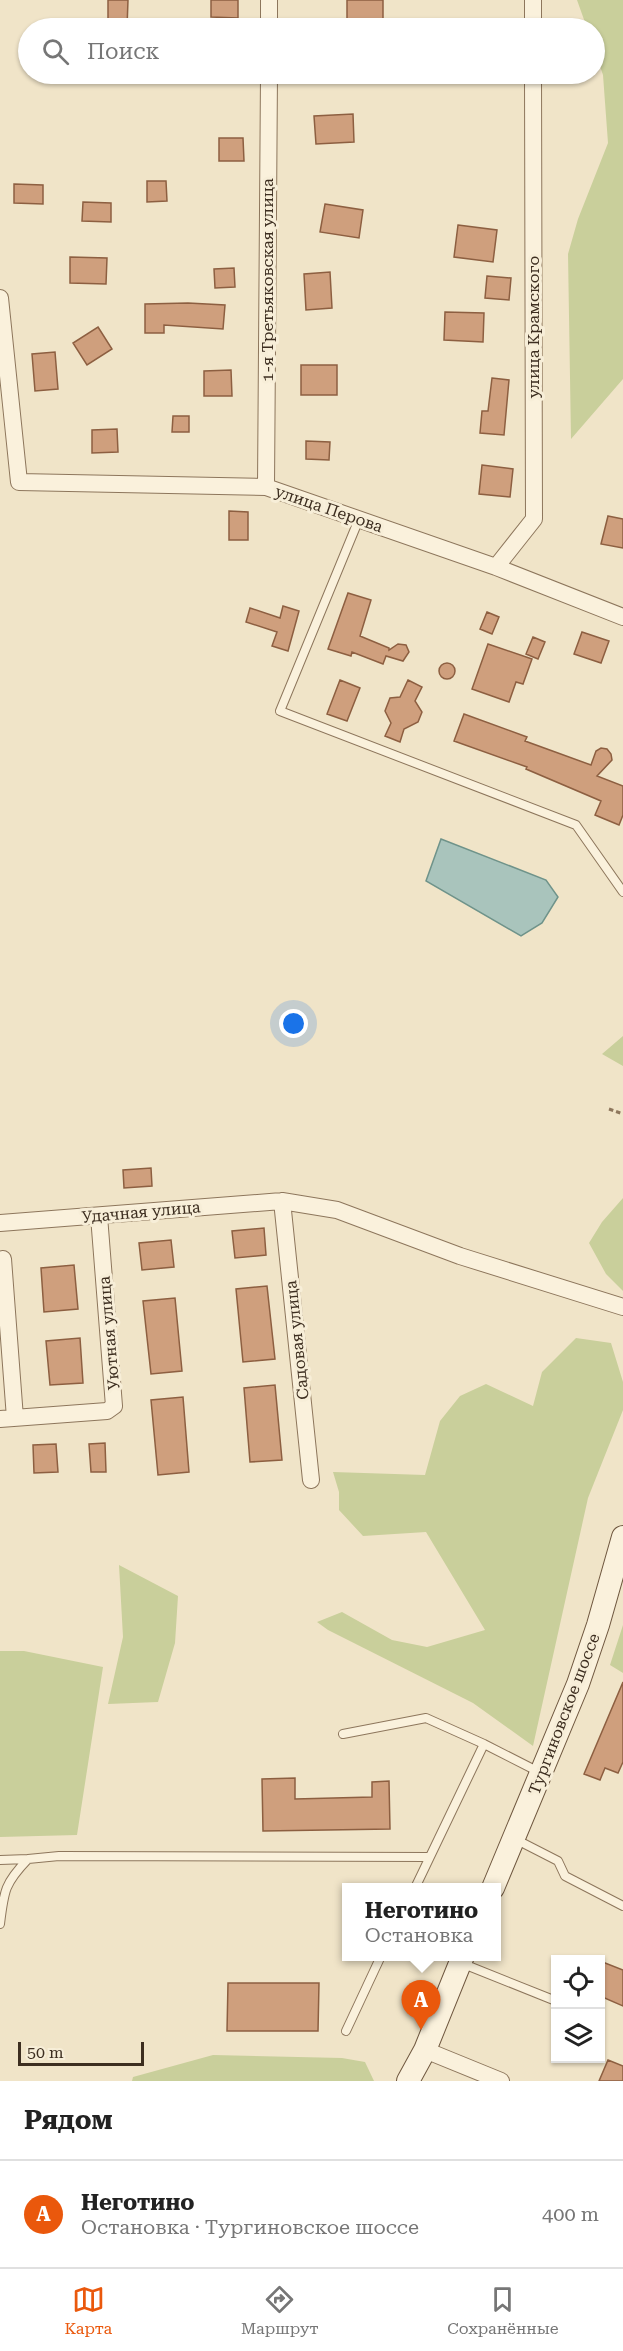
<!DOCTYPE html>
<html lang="ru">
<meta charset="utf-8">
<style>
body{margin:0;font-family:"Roboto Serif",serif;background:#f6f6f6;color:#222}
.controls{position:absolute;right:18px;bottom:18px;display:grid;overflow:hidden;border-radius:0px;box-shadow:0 2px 4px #0004}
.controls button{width:54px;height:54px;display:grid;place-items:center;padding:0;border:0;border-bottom:2px solid #e0e0e0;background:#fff;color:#222;font:30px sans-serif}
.scale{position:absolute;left:18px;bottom:15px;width:126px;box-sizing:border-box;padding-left:6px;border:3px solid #3d2e20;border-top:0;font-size:16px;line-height:21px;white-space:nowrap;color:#3d2e20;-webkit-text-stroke:4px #f7eed8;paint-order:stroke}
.you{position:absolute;left:294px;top:1024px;width:21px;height:21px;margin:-15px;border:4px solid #fff;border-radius:50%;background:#1a73e8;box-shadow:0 0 0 9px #1a73e833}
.badge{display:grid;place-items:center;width:39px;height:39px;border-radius:50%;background:#ea580c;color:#fff;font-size:20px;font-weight:700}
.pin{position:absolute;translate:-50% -50px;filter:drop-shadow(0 2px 3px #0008)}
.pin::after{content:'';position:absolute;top:32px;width:21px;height:18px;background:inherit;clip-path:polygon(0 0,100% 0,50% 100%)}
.popup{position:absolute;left:342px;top:1883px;width:159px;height:78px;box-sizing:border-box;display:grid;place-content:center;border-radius:0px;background:#fff;filter:drop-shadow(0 2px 4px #0005);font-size:20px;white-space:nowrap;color:#767676}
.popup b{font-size:22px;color:#222}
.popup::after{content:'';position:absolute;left:50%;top:100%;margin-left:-12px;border:12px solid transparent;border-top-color:#fff}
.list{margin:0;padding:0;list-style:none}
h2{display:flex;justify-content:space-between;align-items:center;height:78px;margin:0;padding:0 24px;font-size:26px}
h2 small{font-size:20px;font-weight:400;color:#767676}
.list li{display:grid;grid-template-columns:39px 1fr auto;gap:18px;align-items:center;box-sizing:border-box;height:108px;padding:0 24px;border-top:2px solid #e0e0e0}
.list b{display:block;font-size:22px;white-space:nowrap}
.list p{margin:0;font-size:20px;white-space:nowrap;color:#767676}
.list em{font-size:20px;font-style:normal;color:#767676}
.icon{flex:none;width:33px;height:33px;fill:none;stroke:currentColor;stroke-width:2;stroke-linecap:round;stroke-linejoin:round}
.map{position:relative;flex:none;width:623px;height:2081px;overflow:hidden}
.search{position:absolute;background:#fff;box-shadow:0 2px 4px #0004;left:18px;right:18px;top:18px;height:66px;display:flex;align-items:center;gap:15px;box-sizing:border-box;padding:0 21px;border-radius:33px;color:#767676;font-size:22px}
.sheet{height:186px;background:#fff}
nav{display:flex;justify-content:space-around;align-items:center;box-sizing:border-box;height:84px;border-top:2px solid #e0e0e0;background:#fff;font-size:16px;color:#767676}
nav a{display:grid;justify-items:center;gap:3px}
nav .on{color:#ea580c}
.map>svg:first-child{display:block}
.green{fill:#c9cf9b}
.water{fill:#a9c4bc;stroke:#6f938a;stroke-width:1.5}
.building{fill:#cf9f7d;stroke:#8d5f41;stroke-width:1.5}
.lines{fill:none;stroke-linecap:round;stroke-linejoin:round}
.lane-casing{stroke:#8d765c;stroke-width:10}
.street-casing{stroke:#8d765c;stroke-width:18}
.secondary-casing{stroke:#6f573f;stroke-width:24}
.path{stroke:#8d765c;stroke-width:3;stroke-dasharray:4.5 3;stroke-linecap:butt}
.lane{stroke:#faf1dc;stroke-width:8}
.street{stroke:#faf1dc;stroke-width:16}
.secondary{stroke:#faf1dc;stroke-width:22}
.labels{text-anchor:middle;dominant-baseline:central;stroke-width:6;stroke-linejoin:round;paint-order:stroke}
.street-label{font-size:16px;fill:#3d2e20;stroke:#f7eed8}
</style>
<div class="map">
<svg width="623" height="2081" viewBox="0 0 623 2081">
<rect width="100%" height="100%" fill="#f0e4c8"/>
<!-- green -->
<path class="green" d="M577,0H623V379L571,439L568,254L578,219L608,143L603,75L595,51L594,28H587Z
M623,1036V1066L602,1054Z
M623,1198V1291L606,1274L589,1243L602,1222Z
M576,1338L611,1343L623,1382V1410L588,1498L533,1746L473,1703L328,1630L317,1622L342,1612L392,1640L427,1647L485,1630L426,1532L363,1536L339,1510V1492L333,1472L425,1475L440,1421L460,1396L486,1384L533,1406L542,1372Z
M119,1565L178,1596L175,1643L158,1702L108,1704L123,1637Z
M623,1625V1673L610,1665Z
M0,1651H24L103,1667L77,1835L0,1837Z
M213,2055L342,2058L365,2062L374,2081H132L133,2077Z"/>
<!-- water -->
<path class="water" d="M441,839L546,880L558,897L542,923L521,936L426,881Z"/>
<!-- building -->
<path class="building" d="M108,0H128L127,28H108Z
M211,0H238V18L211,17Z
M347,0H383V27H347Z
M353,114L354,142L316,144L314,116Z
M219,138H243L244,161H219Z
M147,181H166L167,201L147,202Z
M14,184L43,185V204L14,203Z
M83,202L111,203V222L82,221Z
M325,204L363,210L359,238L320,232Z
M458,225L497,230L493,262L454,257Z
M70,257L107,258L106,284L70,283Z
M234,268L235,287L215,288L214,269Z
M330,272L332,308L306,310L304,274Z
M487,276L511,278L509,300L485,298Z
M188,303L225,305L223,329L164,325V333H145V304Z
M445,312L484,313L483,342L444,340Z
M98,327L112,349L87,365L73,343Z
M55,352L58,389L35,391L32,354Z
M301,365H337V395H301Z
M231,370L232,396H204V371Z
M492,378L509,380L504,435L480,433L482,411H488Z
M173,416H189V432H172Z
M117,429L118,452L92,453V430Z
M306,441L330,442L329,460L306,459Z
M482,465L513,469L510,497L479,494Z
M229,511L248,512V540H229Z
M608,516L623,519V548L601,544Z
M348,593L371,600L360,636L389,648V650L398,644L406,645L409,652L403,661L386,656L383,664L352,652L351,656L328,649Z
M283,606L299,611L288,651L272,646L277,632L246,622L250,608L280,618Z
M487,612L499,617L492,634L480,629Z
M582,632L609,641L601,663L574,654Z
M533,637L545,642L538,659L526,654Z
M488,644L532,659L523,684L516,682L509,702L472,689Z
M439 671a8 8 0 1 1 16 0a8 8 0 1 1-16 0Z
M340,680L360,688L347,721L327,714Z
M408,680L422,687L415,701L422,712L418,722L404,729L400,742L385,736L391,723L385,711L390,698L400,697Z
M464,714L527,737L525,741L591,765L596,751L601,748L607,749L611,754L612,760L597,776L623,786V815L619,825L595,815L601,801L526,769L527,767L454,741Z
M151,1168L152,1186L124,1188L123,1170Z
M264,1228L266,1255L235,1258L232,1231Z
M171,1240L174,1267L142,1270L139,1243Z
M74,1265L78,1309L44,1312L41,1268Z
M267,1286L275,1359L243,1362L236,1289Z
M175,1298L182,1371L151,1374L143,1301Z
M80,1338L83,1383L50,1385L46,1341Z
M275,1385L282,1460L250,1462L244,1388Z
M183,1397L189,1472L158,1475L151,1400Z
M105,1443L106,1472H91L89,1444Z
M56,1444L58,1472L34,1473L33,1445Z
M623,1682V1762L618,1773L605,1768L600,1780L584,1774Z
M295,1778V1799L372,1797V1782L389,1781L390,1829L263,1831L262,1779Z
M600,1961L623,1970V2006L600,1996Z
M228,1983H319L318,2031H227Z
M608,2060L623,2066V2081H599Z"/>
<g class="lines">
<defs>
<path id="lane" d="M359,519L280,711L576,825L623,892
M343,1734L426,1718L484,1744L539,1772
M515,1839L558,1861L565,1876L623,1906
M0,1860L28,1859
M415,1888L484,1744
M0,1924C4,1890 5,1883 28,1859L59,1856L429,1857
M461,1963L556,2001
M346,2031L381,1956"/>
<path id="street" d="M533,0V28
M269,28V0
M0,298L19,482L266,487L496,567L623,617
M266,487L269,74
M496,567L534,519L533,74
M282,1201L311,1480
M0,1223L282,1201L337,1210L460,1256L623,1307
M3,1259L15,1418
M0,1419L107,1411L114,1406L99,1216
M425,2050L501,2081"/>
<path id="secondary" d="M493,1888L578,1684L598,1625L623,1537
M408,2081L425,2050L463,1956"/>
</defs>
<!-- lane casing -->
<use href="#lane" class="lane-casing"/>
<!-- street casing -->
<use href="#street" class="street-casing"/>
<!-- secondary casing -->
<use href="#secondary" class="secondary-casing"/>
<!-- path -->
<path class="path" d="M609,1109L623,1114"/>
<!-- lane -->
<use href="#lane" class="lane"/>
<!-- street -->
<use href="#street" class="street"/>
<!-- secondary -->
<use href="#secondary" class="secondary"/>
</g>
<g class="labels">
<!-- street labels -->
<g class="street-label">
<text transform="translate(267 280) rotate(-90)">1-я Третьяковская улица</text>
<text transform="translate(533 327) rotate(-90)">улица Крамского</text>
<text transform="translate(329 509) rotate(19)">улица Перова</text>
<text transform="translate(141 1212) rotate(-5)">Удачная улица</text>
<text transform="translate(109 1333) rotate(-95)">Уютная улица</text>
<text transform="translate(297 1340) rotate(-96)">Садовая улица</text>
<text transform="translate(564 1714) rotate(-69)">Тургиновское шоссе</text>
</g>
</g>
</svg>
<div class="controls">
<button><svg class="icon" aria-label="locate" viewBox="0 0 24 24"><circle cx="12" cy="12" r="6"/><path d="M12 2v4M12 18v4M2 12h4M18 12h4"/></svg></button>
<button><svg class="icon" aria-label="layers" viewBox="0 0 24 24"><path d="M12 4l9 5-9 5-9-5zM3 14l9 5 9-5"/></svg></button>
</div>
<div class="scale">50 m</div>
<div class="you"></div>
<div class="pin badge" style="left:421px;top:2030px">A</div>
<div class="popup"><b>Неготино</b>Остановка</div>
<div class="search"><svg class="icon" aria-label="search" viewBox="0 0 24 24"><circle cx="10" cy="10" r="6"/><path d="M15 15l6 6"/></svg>Поиск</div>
</div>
<section class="sheet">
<h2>Рядом<small></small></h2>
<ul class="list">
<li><span class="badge">A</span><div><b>Неготино</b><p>Остановка · Тургиновское шоссе</p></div><em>400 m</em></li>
</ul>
</section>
<nav>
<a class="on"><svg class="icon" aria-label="map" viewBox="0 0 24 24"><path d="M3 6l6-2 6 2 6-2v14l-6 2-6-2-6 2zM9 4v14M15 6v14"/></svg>Карта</a>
<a><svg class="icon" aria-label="directions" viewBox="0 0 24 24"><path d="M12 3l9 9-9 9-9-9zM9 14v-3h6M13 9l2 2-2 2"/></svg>Маршрут</a>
<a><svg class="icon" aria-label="saved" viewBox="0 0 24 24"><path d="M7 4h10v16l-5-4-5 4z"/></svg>Сохранённые</a>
</nav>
